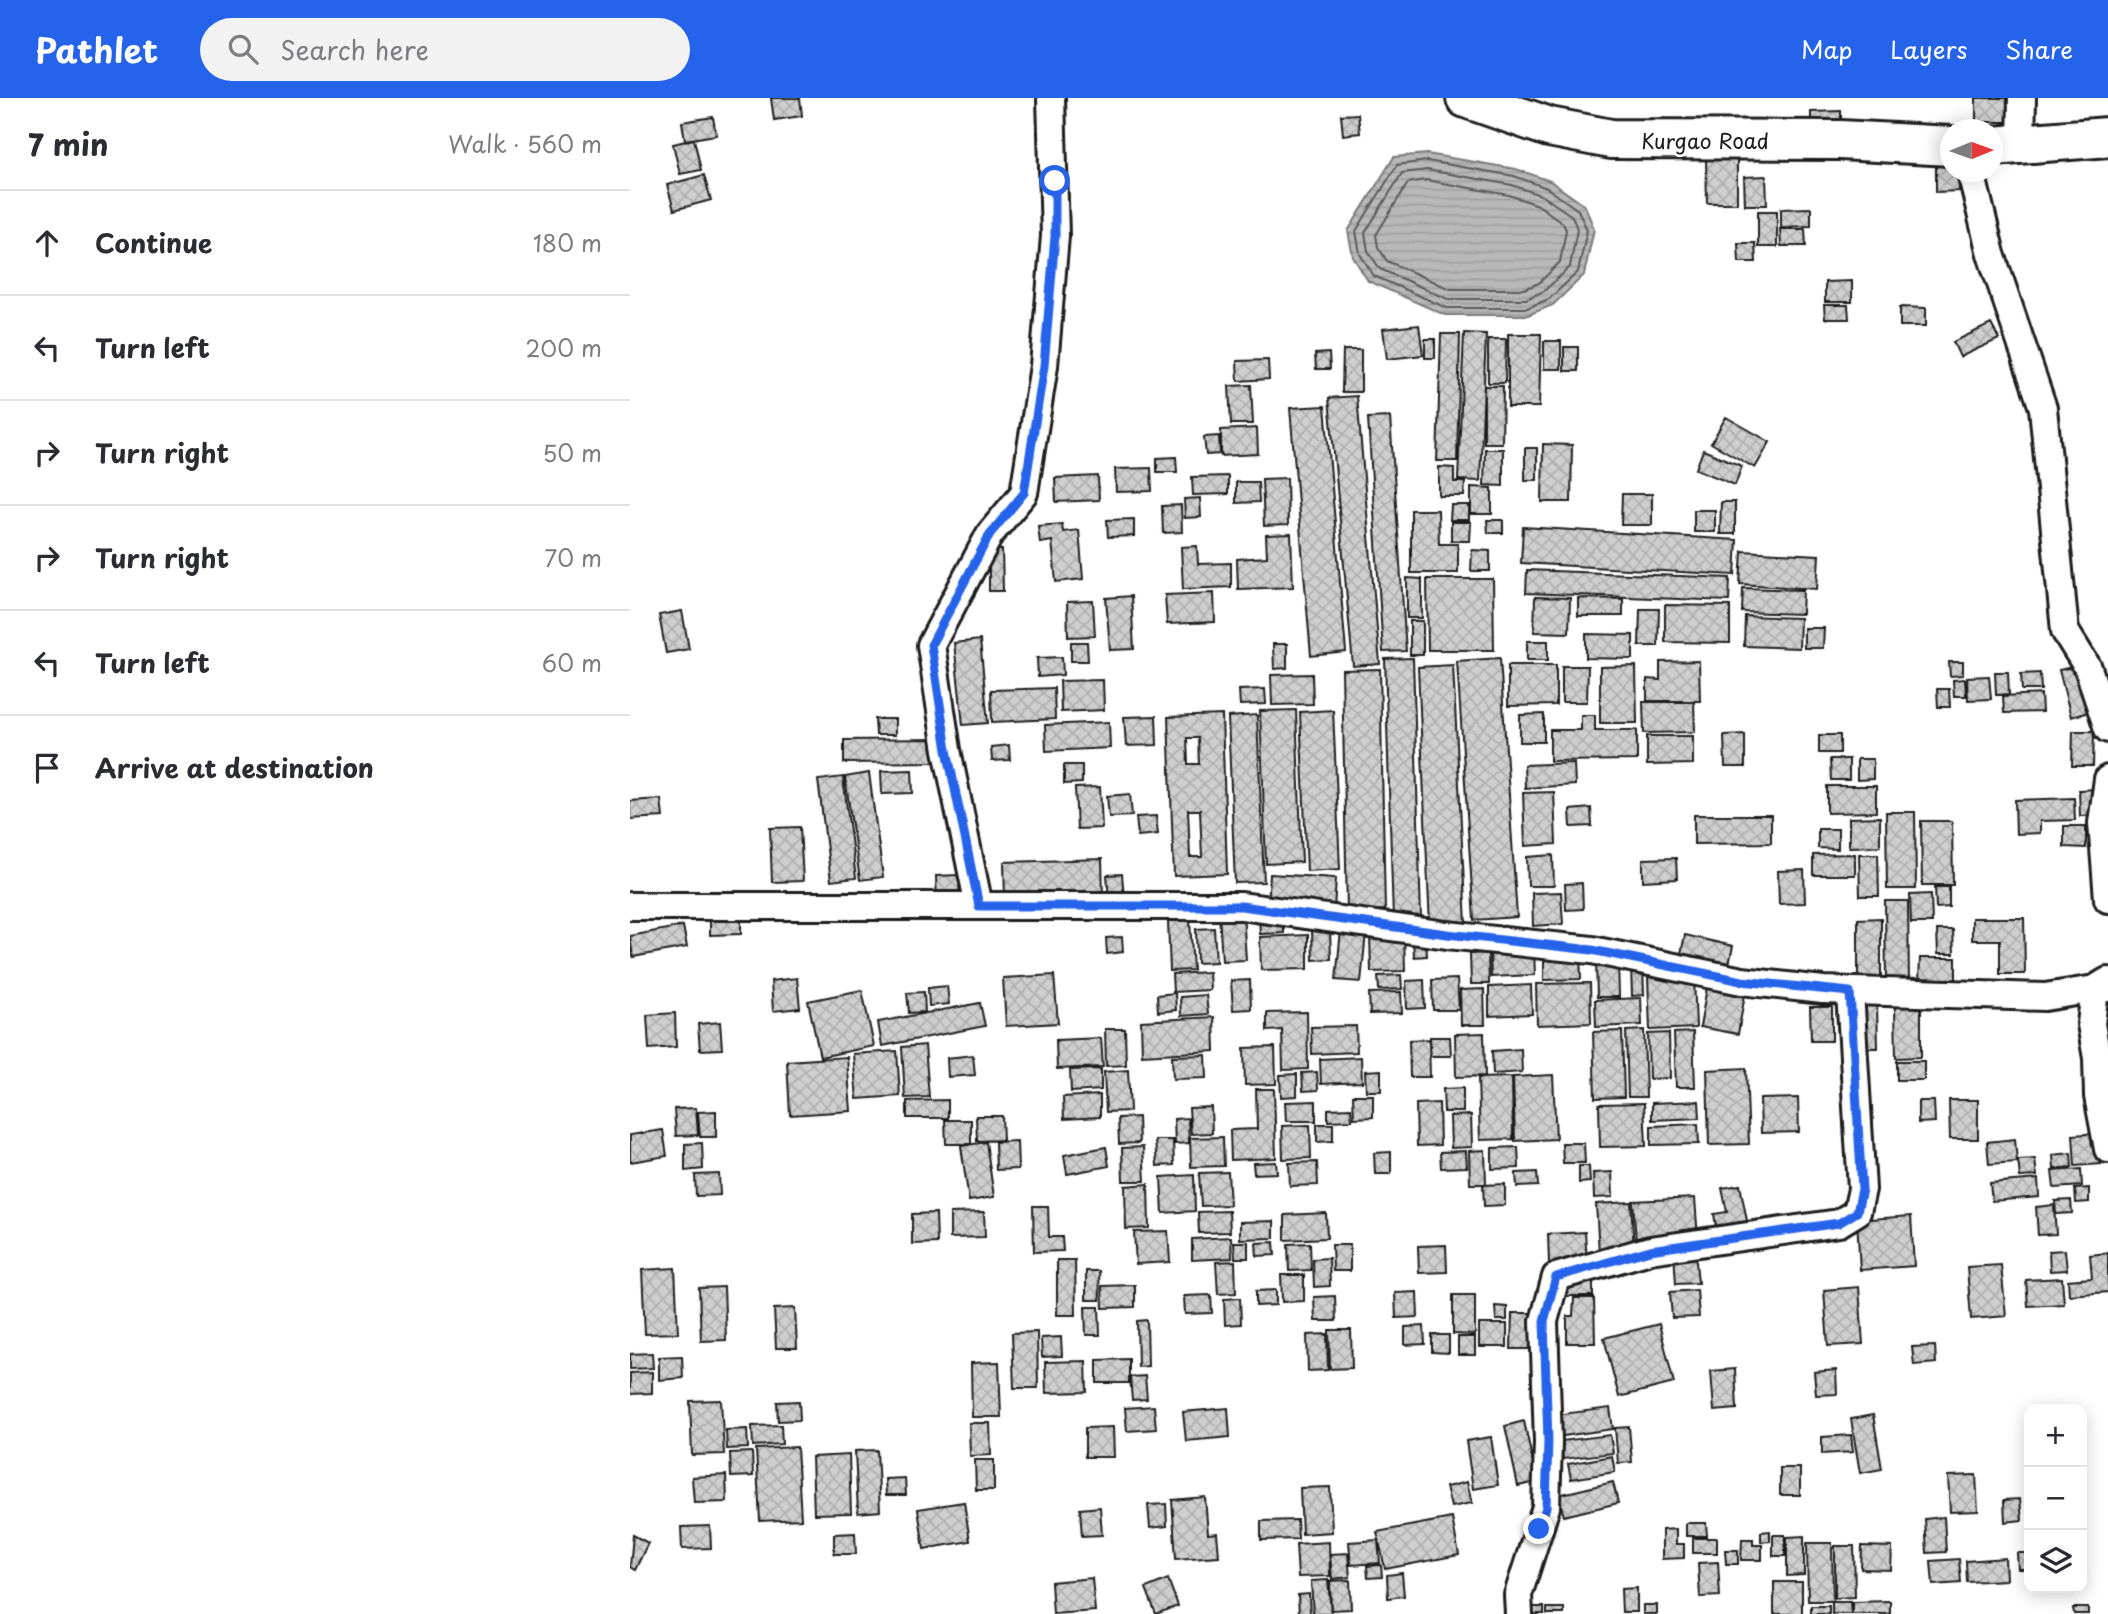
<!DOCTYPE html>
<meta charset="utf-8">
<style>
body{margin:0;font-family:"Playpen Sans",sans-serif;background:#f2f2f3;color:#2b2b33}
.controls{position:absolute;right:21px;bottom:21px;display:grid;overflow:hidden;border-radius:14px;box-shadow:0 4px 18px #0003}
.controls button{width:63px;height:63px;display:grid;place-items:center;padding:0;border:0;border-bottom:2px solid #e1e1e2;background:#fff;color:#2b2b33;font:35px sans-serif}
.compass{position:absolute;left:1310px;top:21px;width:63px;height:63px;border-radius:50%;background:#fff;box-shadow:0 4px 18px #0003;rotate:89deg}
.stop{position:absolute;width:21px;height:21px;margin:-16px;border:5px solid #2563eb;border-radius:50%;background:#fff}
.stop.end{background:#2563eb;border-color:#fff;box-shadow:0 2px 7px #0008}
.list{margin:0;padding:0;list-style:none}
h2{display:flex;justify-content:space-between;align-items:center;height:91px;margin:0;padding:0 28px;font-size:30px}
h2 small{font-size:23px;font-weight:400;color:#7c7c81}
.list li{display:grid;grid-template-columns:46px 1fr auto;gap:21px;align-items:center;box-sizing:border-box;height:105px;padding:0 28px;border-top:2px solid #e1e1e2}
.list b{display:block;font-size:26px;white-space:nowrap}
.list em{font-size:23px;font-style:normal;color:#7c7c81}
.icon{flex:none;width:38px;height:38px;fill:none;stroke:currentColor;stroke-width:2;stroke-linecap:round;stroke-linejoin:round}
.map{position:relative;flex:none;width:1478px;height:1516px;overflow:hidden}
header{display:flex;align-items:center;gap:42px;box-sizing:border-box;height:98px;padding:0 35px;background:#2563eb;color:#fff}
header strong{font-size:33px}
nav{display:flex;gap:38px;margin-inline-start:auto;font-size:24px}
.search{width:490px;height:63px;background:#f2f2f3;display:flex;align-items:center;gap:18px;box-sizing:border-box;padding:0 24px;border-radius:38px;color:#7c7c81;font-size:26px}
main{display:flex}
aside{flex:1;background:#fff}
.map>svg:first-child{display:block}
.water{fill:url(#water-rules);stroke:#7a7a7a;stroke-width:2}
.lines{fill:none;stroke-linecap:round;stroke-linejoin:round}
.shore{stroke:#5a5a5a;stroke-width:2}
.building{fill:url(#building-cross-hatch);stroke:#1c1c1c;stroke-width:2;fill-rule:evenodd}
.street-casing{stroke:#1c1c1c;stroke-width:32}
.secondary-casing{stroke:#1c1c1c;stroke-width:44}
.street{stroke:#fff;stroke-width:26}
.secondary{stroke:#fff;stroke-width:38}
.route{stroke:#2563eb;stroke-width:9}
.labels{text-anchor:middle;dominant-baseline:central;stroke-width:5;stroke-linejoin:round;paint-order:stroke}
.street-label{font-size:21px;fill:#1c1c1c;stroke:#fff}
</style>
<header>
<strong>Pathlet</strong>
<div class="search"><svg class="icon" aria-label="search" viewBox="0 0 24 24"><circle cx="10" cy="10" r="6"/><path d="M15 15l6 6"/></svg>Search here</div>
<nav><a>Map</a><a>Layers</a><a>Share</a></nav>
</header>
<main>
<aside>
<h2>7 min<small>Walk · 560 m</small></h2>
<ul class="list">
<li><svg class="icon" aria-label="ahead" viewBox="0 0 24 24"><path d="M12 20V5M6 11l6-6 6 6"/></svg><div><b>Continue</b></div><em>180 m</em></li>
<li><svg class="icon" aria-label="left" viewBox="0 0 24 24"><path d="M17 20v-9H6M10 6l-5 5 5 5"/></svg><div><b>Turn left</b></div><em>200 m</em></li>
<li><svg class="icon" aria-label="right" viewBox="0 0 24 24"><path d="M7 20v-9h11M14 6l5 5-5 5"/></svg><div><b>Turn right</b></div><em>50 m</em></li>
<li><svg class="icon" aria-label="right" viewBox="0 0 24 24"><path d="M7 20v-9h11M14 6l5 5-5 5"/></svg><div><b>Turn right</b></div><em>70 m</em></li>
<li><svg class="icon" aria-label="left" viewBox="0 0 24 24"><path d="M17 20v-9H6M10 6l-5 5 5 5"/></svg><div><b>Turn left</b></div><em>60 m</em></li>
<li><svg class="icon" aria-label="arrive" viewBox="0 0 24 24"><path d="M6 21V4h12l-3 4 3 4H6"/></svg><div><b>Arrive at destination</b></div></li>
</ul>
</aside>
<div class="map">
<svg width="1478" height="1516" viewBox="0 0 1478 1516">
<defs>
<pattern id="water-rules" width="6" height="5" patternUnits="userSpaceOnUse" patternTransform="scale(1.75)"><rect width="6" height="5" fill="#b8b8b8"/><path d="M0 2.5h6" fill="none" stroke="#9e9e9e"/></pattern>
<pattern id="building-cross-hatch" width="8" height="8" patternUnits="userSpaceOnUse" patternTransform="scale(1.75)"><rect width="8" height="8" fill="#cecece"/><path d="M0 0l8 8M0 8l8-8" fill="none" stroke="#b0b0b0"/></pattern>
</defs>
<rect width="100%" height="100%" fill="#fff"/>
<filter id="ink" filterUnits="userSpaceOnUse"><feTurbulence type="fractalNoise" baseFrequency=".0143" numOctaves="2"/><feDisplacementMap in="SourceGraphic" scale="14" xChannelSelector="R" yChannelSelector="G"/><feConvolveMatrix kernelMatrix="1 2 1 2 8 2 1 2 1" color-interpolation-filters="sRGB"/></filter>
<g filter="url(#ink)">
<!-- water -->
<path class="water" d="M797,56L886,71L920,83L955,108L964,131L954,177L923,207L898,217H815L738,183L723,159L718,133L764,59Z"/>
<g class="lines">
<!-- shore -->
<path class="shore" d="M797,63L884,78L917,90L948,112L957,132L948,174L919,201L897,210H817L744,178L730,156L726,133L767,67Z
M797,72L882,87L913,98L942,118L947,131L940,169L914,193L896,201H818L750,171L738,153L735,135L772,75Z
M796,82L879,97L908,107L933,125L936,132L930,164L909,185L894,191H820L757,163L748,149L746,137L778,85Z"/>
</g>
<!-- building -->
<path class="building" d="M141,0H170L172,18L144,22Z
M1346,0H1386V24H1346Z
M1211,13V36L1181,37V14Z
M728,16L730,35L713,37L711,17Z
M83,19L86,37L55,42L52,24Z
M64,41L71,72L50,76L43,46Z
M1107,61V105H1077L1076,62Z
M1306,67H1321V74H1328L1329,93L1306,94Z
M74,77L81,102L44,112L37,87Z
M1136,78L1137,107H1115L1114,79Z
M1181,110V128L1151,129V111Z
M1128,113H1147V149H1128Z
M1150,131H1175L1176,148H1151Z
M1108,145H1125L1126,164H1109Z
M1222,183V204H1195V184Z
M1194,207H1218L1219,221H1195Z
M1270,209L1296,210V228H1270Z
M1361,226L1369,241L1330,259L1323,244Z
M789,227L793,257L757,261L753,231Z
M834,235L856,236L850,383L828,382Z
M811,236H830L827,363H807Z
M878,236H911L909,309H878Z
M795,241H805V260H795Z
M858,241H876L875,285H858Z
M914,243H931V271H914Z
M934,249H948V273H934Z
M713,252H731V294H712Z
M699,255L700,271H686L685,256Z
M638,262L639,281L608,283L607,263Z
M621,287L623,326H601L599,288Z
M854,288H873L872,345H854Z
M727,298L750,566L723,568L699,300Z
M695,308L716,554L681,558L660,310Z
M760,319L776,553L753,554L738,320Z
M1096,319L1140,344L1125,370L1081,345Z
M627,330L628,356L591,358V332Z
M589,338L590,356L576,357L574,339Z
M913,346L942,347L941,404H912Z
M895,350H907V382H895Z
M855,351H873V388L854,387Z
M1073,352L1112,368L1105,387L1066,371Z
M546,359L547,374H527V360Z
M809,369L824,370V384H835L834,398H809Z
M521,370L522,393L486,394L485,371Z
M468,378L469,402L426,404L425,380Z
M598,378V396L563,397L562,379Z
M657,380L658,427L634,428L632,381Z
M606,384H628L629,404L606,405Z
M841,389L862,390V416H841Z
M992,396H1022V427H991Z
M570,400L571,419L555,420L554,401Z
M1091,404H1105V436H1090Z
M551,407L552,434L533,435L532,408Z
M821,407H839V422H820Z
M781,412H808L809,446H828V475H781Z
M1064,412H1085V434H1064Z
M504,421V438L478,439L477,422Z
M857,422H873V435H858Z
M821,424H841L840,443H821Z
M432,426L433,434L449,432L453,481L426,484L422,443L410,445L408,428Z
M893,429L1107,442L1105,477L891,465Z
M661,436L663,489L608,491L607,461L637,459L636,437Z
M567,448L568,466L601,465V489L553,491L551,449Z
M359,452H372L373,493H359Z
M842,452L860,453V473H841Z
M1112,453L1189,457L1187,491L1110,486Z
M897,472L1100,480L1099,503L896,495Z
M777,480L792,481V520H777Z
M797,481H863L864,552H798Z
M1113,490L1173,492L1172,516L1112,514Z
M584,495L585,524L537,526L535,497Z
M501,498L504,551L480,552L476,500Z
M905,499L940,500L939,535L904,534Z
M948,500L993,501V518H948Z
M463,503L465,538L438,539L437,504Z
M1035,507L1100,508V545L1035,544Z
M1010,511H1029L1028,548H1009Z
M52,513L59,551L36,555L29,517Z
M1115,518L1170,520L1169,550L1114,548Z
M780,523H793V557H780Z
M1174,530H1194L1193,550H1174Z
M956,536L1003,537V561L956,560Z
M350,542L358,625L333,627L324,545Z
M897,543H918V562H897Z
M441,544H457L458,563H441Z
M643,546H657V570L644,571Z
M432,559L433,577L408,579L407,560Z
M783,560L791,820L763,821L755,561Z
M870,560L887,819L844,822L827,563Z
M1069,563L1070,603H1017V581L1030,582V564Z
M1319,564H1333V577L1320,578Z
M823,567L836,826L800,828L788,569Z
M878,567H926V607L878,608Z
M932,568H958L957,604H932Z
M1006,568L1007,625H970V569Z
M1447,568L1459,614L1441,619L1429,572Z
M750,571L755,812L717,813L712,572Z
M1365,574H1378L1379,596L1366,597Z
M1410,575L1411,592H1392L1391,576Z
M682,576L683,606L642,607L641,577Z
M1359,578L1361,601L1338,602L1337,579Z
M1335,581L1336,598H1324L1323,582Z
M473,582L474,612L431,614L430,583Z
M424,590L425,621L362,624L361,592Z
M635,591L636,606L610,607L609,592Z
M1307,591H1319L1320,609H1308Z
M1411,596L1412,614L1374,615L1373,598Z
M1013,604H1064L1065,634L1014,635Z
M666,612L672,764L636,766L630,613Z
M703,612L710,771L677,773L670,614Z
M914,616V644H890V617Z
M592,617L597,776L544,778L538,619ZM557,640H568L569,666H558ZM558,712H570L572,759H560Z
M627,617L634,784L605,785L598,619Z
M951,617H965V632H1007V662L920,663V632H951Z
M526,618L527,647L496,648L494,619Z
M245,621H265V637H246Z
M479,624L480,650L416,653L415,627Z
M1443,633H1464L1463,668H1442Z
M1115,636V669H1095L1094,637Z
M1189,637H1210V655H1189Z
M1017,638H1063V666L1017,667Z
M306,641V664L214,665V642Z
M379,647L380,662L362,663L361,649Z
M1200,661H1219V682H1201Z
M1227,661H1243V681L1227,682Z
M944,665L945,687L895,690L894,667Z
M434,667H452V685L434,686Z
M282,672L283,695L252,696L251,673Z
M239,675L253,779L230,782L215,679Z
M213,679L226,780L201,783L188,682Z
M1197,688H1246V714L1197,715Z
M470,689L472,730L447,731L445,690Z
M1467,691L1468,717L1450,718L1449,692Z
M924,694L926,746L895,748L893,695Z
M500,696L502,718L479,719L477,698Z
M1444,700L1445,722L1410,723V735L1386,736L1385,702Z
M31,701L33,719L0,721V703Z
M961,710L962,728L941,729L940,712Z
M1256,714H1285L1286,791H1257Z
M1064,717H1141V745L1064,746Z
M526,718L528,736L508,738L506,719Z
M1250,719V748L1219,749V720Z
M1291,723H1322L1323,787H1292Z
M1434,728H1456V750L1434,749Z
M170,729L173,783L142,784L140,730Z
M1188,731H1208V751L1188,750Z
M1225,756V777H1183V757Z
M1229,756H1248L1249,798H1230Z
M923,757L924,788H898L897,759Z
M1046,760L1047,781L1013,783V761Z
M472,761L473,799L375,802L374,764Z
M1174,772L1175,805L1149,806L1148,773Z
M492,776L494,800L479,801L477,777Z
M640,776L706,780L704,812L638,808Z
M329,777L330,804L307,805L306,778Z
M952,785L953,811L936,812L935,786Z
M1305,789H1319V809L1306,810Z
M931,794L933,826L903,828L902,795Z
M1301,796L1302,825H1281L1280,797Z
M1255,803H1278L1279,885H1256Z
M80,811H111V836L80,837Z
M613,814L616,862L592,863L589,815Z
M654,818V835L630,836L629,819Z
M1251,820V879H1228V821Z
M1342,820H1394L1395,876H1370V842H1342Z
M560,822L563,872L540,873L538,823Z
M53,828L57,849L3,859L0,838Z
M584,830L586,864L567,865L566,831Z
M700,832L701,861L683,862L682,833Z
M711,832L736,835L731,884L706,882Z
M1307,832H1323L1324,856H1308Z
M774,835L775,873L741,874L740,836Z
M678,837V871L631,872L630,839Z
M1055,837L1103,848L1098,871L1050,860Z
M492,839L493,854L477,856L476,840Z
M783,840H796L797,858L784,859Z
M904,852L905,877L861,879L860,853Z
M858,855L859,886H841L840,856Z
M950,855L951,881L914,882V856Z
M1290,860H1326V883H1289Z
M988,862L989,899H967L966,863Z
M1013,868L1014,897L1002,898L1001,869Z
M579,874L580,892L543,894L542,876Z
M424,877L428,925L376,928L373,880Z
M771,877L772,891L749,892L748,878Z
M1064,878L1066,930L1020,932L1018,879Z
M167,880L170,910L143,913L141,883Z
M827,881L829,912H803L802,882Z
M620,882L621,911L603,912L601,883Z
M794,882L795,910L777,911L776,883Z
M960,885L961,925L907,927L906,886Z
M901,887L902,916L859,918V889Z
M317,888L319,906L299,908L298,890Z
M1077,889L1115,896L1108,936L1070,929Z
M854,891L855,927H831L830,892Z
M232,892L244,948L190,959L178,903Z
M294,894L295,914L279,915L277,895Z
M771,894L772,915L740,916L739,895Z
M545,895L546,912L528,914L527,897Z
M576,897L578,916L551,918L550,899Z
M1011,900L1012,927L966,929L965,902Z
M350,905L355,928L252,948L248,924Z
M1226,906H1247L1248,950H1226Z
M1265,908H1291V959L1266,960Z
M1180,909H1202V943H1181Z
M677,914L678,971L653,972L652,932L637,933V915Z
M45,915L46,949L19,951L17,917Z
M584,919L585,953L512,957L511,923Z
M90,924L92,951L70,952L68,926Z
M726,928L727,954L682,956L681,929Z
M475,931H495L496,967L476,968Z
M1014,932L1016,999H998L996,933Z
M992,933L994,999L965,1000L963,934Z
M1063,934L1065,989H1046L1044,935Z
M854,935L855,978L826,979L825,936Z
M1039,935L1040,980L1019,981L1018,936Z
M800,939H820L821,958H800Z
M471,940L473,969L427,971L426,942Z
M799,941L800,979H780L779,942Z
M295,947L299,999L275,1000L272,949Z
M645,949L646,986L615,987L614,950Z
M891,951L892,974L863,976L862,953Z
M267,953L270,998L227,1001L223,956Z
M343,957L345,977L318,979L317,960Z
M576,957L577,980L543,981L542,958Z
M217,959L221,1013L160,1017L157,963Z
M731,959L732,984L691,986L690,961Z
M1267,963H1294V982H1267Z
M1116,970L1119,1046L1079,1047L1077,972Z
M471,971V992L441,994L440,972Z
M498,972L500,1013L476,1014L474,974Z
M751,972V993H736L735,973Z
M687,974L688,992L673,993L672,975Z
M667,976V998L651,999L650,977Z
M923,977L926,1041L885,1043L883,979Z
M882,979L883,1041L850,1042L848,980Z
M833,990V1014H814L813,991Z
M626,991H644L646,1060L601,1062L600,1032L627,1031Z
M470,997V1019L434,1021L433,999Z
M723,997H743V1019L724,1020Z
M1168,1000L1169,1034L1131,1035L1130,1001Z
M318,1002V1020H277V1003Z
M1319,1002H1348V1041H1320Z
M686,1003V1023H656L655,1004Z
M1069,1003L1070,1020L1022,1022V1005Z
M1288,1003H1304L1305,1024L1288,1025Z
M809,1005L810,1047L787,1048L786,1006Z
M1014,1005L1016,1048L970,1049L969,1006Z
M581,1009L582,1035L561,1036L559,1010Z
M66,1010L68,1037L46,1038L44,1011Z
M721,1010L722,1022L698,1023V1011Z
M86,1013V1039H70L68,1014Z
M841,1017L842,1049L821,1050L820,1018Z
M346,1018H372L373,1042L347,1043Z
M508,1019L509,1045L489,1046L488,1020Z
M558,1020L559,1045L545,1046L544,1021Z
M315,1022H341V1046H316Z
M687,1026H703V1043L687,1044Z
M1068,1026L1069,1046L1021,1047V1028Z
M680,1027L681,1060L653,1061L652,1028Z
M33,1032L37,1058L0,1064V1037Z
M1469,1035L1471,1066L1445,1068L1443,1037Z
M593,1039L594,1068L561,1069L560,1040Z
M1385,1041L1387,1064L1359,1066L1357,1044Z
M525,1042H543L544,1067L527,1068Z
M387,1043L388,1071L366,1072L365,1044Z
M356,1044L364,1099L339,1103L331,1048Z
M72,1045L73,1071L55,1073V1046Z
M932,1045H954L955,1065H933Z
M476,1049L479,1068L437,1076L434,1057Z
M513,1049L515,1083H493L492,1050Z
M888,1049L889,1070L862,1071V1050Z
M855,1052L856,1086H840L839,1053Z
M836,1053L837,1069L811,1070L810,1054Z
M761,1054V1076H745L744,1055Z
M1441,1055L1442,1069L1424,1071L1423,1057Z
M1405,1061L1407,1078L1390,1079L1388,1062Z
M646,1064L647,1075L624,1076L623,1065Z
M687,1064L688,1087L660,1088L659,1065Z
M949,1068H959L960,1084L949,1085Z
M1451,1071L1452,1088L1424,1090L1422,1073Z
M598,1074L600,1107L571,1108L569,1075Z
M907,1074L908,1088L887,1089L886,1075Z
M982,1074L983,1099L964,1100L963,1075Z
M89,1076L90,1097L66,1098L65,1077Z
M564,1077L565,1113L533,1115L531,1079Z
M1408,1081L1409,1099L1362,1103L1360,1085Z
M518,1086L519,1130L496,1131L495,1088Z
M875,1086V1107L854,1108L853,1087Z
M1110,1087L1118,1128L1087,1134L1084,1116L1097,1114L1092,1090Z
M1459,1090V1104L1446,1105L1445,1091Z
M1065,1100L1068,1141L1006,1144L1003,1103Z
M1441,1102L1442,1115L1426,1116L1425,1103Z
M1001,1104L1004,1153L969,1155L966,1106Z
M1424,1107L1426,1136L1408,1137L1406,1109Z
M403,1108H418L419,1139H432L433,1153L404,1154Z
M599,1113L600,1134L569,1135L568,1114Z
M354,1114L355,1139L320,1140V1115Z
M306,1115L307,1145L282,1146V1116Z
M696,1115L697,1140L655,1142V1117Z
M1281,1118L1284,1168L1230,1172L1227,1122Z
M644,1123V1140L610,1141V1124Z
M538,1133L540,1164L506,1166L504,1134Z
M955,1134L957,1164L919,1165L918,1136Z
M601,1139L602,1160L562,1162V1141Z
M604,1144H618V1160H605Z
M644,1144L645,1157L627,1158L626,1145Z
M680,1145L681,1172L659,1173L658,1146Z
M702,1147H720V1173H703Z
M816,1147L817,1174L789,1175L788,1148Z
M1435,1152L1437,1172L1420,1173L1419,1153Z
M1065,1153L1068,1185L1046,1186L1044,1155Z
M1478,1155V1194L1439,1197L1438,1182L1462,1180L1460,1157Z
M699,1160L700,1188L684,1189L683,1161Z
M427,1162H445L446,1217H427Z
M605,1163L606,1195L588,1196L586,1164Z
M1371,1167L1376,1218L1341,1221L1337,1169Z
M45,1170L48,1235L15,1236L12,1172Z
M456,1173H469L470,1202H456Z
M651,1177H674V1203L652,1204Z
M933,1177H963V1198H934Z
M1432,1180L1434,1206L1398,1208L1396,1182Z
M505,1187V1209L473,1210L472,1188Z
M94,1189L96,1242L71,1243L69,1190Z
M1229,1189L1233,1246L1198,1248L1194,1192Z
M646,1192V1207L626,1208V1193Z
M1067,1192L1069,1219L1042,1220L1040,1194Z
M787,1194L788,1219L766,1220L765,1195Z
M581,1197L582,1215L555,1216L554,1198Z
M823,1197H845V1237L823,1236Z
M705,1198L706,1223H685L684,1199Z
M610,1200L611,1226L595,1227L594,1201Z
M944,1200H964L965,1245H937V1218H943Z
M865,1208L877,1209V1222H866Z
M455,1209H469L470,1237H456Z
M165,1210L167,1250H146L144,1211Z
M882,1215H909V1251H881Z
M517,1222L518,1268L508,1269L507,1223Z
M849,1226H877V1249H849Z
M1029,1226L1044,1285L989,1299L974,1240Z
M794,1228L795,1246L775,1247V1229Z
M699,1232H721L722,1270L700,1271Z
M407,1234L408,1290H384L382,1235Z
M697,1236L698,1272L678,1273L677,1237Z
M802,1237H819V1255L802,1254Z
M431,1239L432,1258L412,1259L411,1240Z
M828,1239H845V1257H828Z
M1305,1248L1306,1265L1284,1267L1282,1249Z
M22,1255L23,1270L0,1271V1256Z
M52,1258L53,1280L29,1282V1259Z
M499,1261V1285H467V1262Z
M456,1263L457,1294L416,1295L415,1264Z
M369,1264L371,1319H342L341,1265Z
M1105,1271L1107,1311L1084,1313L1081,1273Z
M1206,1272L1207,1296L1186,1297L1184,1274Z
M22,1274V1295L0,1296V1275Z
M515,1278L517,1301L502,1302L500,1279Z
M91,1302L94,1356L62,1357L60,1303Z
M169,1303L170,1322L148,1323L147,1304Z
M524,1308L526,1331L497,1333L495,1310Z
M598,1310L600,1339L556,1343L553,1314Z
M980,1310L983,1331L926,1339L924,1317Z
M1243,1317L1252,1371L1230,1375L1221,1321Z
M894,1323L907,1384L888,1388L875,1328Z
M339,1325H360L361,1357L340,1358Z
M151,1327L152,1346L123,1348L122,1328Z
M483,1329L484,1359H455V1330Z
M999,1329L1002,1364L988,1365L985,1330Z
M117,1331L118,1350L97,1351L96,1332Z
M980,1337L983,1355L933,1361L931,1343Z
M1221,1337L1223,1354L1192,1356V1339Z
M861,1339L868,1387L843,1391L836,1343Z
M167,1349L171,1421L130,1423L126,1351Z
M247,1352L250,1413L228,1415L225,1353Z
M122,1354L123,1378L101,1379L100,1355Z
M219,1357L221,1415L184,1416L182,1359Z
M982,1358L985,1374L941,1381L938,1366Z
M345,1362H364V1392H346Z
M1150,1370H1170V1397H1150Z
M96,1377L97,1404L64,1405L62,1379Z
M1346,1377L1348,1413L1320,1414L1318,1378Z
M275,1380L276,1397H256L255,1381Z
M837,1384L842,1405L821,1409L816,1389Z
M983,1384L988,1405L934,1418L928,1397Z
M700,1389L702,1434L672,1436L670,1390Z
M575,1399L578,1436L587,1435L589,1458L546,1461L542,1402Z
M1390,1401L1392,1422L1375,1424L1374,1402Z
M334,1404L340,1443L294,1451L288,1411Z
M536,1406L537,1428L520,1430L518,1407Z
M470,1409L472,1437L452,1438L450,1411Z
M1314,1419L1316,1454L1297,1455L1295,1421Z
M822,1420L829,1457L755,1471L747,1434Z
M667,1422L668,1441L631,1442V1423Z
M1056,1425H1076L1077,1438H1056Z
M80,1428L81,1450L52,1451L51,1429Z
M1046,1431V1446H1054V1460L1032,1461V1432Z
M1140,1433V1443L1131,1444V1434Z
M225,1435L226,1456H204V1436Z
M3,1437L18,1445L5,1472L0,1469Z
M1143,1437H1155V1458H1143Z
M1174,1438V1477L1157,1478V1439Z
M1063,1440H1087V1455H1063Z
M1112,1441H1123V1447H1132V1462H1111Z
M748,1442L750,1465L721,1467L719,1444Z
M699,1444L700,1478L668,1479L666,1446Z
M1177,1445H1202L1203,1503H1178Z
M1205,1448H1224L1225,1499L1205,1500Z
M1232,1448L1262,1449L1261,1472L1231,1471Z
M1095,1452H1108V1466H1096Z
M718,1455L720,1479L702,1481L700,1456Z
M1387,1455H1399V1471H1388Z
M1375,1460L1376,1482L1337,1484L1336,1463Z
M1329,1461L1331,1485L1303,1487L1301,1463Z
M1088,1464L1090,1498L1070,1499L1068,1465Z
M751,1467L752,1479L738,1480L737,1468Z
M772,1475L774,1498L758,1500L757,1477Z
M462,1480L465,1513L423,1516L421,1484Z
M538,1481L548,1508L526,1516L516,1490Z
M698,1482L701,1516H683L681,1483Z
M720,1482L721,1511L701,1512L700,1483Z
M1144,1484H1172V1516H1144Z
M1007,1490V1514H992L991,1491Z
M679,1496L680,1516H669L668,1497Z
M1260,1503V1516H1222V1504Z
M1202,1504H1220L1221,1516H1202Z
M1013,1507H1027V1516H1013Z
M1181,1508H1199V1516H1181Z
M898,1509H914V1516H898Z
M917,1510H934V1516H917Z
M1443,1510H1458V1516H1444Z"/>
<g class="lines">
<defs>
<path id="street" d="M1391,45L1392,0
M1341,74L1361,156L1413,310L1435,533L1458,570L1478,631
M1478,681L1472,725L1478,801
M0,808H611L817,837L962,852L1112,883L1193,892L1415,899L1465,891L1478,883
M349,808L317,652L301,547L360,436L394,395L414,268L425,138L421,0
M1478,890L1465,891L1461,926L1467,960L1468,998L1478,1051
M889,1516L888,1497L916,1409L918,1344L914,1223L926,1179L1020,1152L1209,1125L1227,1114L1232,1091L1220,894"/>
<path id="secondary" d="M836,0L919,29L981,41L1210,42L1321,48
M1363,48L1478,39"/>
</defs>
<!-- street casing -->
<use href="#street" class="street-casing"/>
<!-- secondary casing -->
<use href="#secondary" class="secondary-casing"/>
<!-- street -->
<use href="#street" class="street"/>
<!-- secondary -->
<use href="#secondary" class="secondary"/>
</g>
</g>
<g class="lines" filter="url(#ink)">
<!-- route -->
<path class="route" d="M425,83V138L414,268L394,395L360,436L301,547L317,652L349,808H611L817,836L962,852L1112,883L1220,894L1232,1091L1227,1114L1209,1125L1020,1152L926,1179L914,1223L918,1343L916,1409L909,1431"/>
</g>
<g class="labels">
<!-- street labels -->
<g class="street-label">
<text x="1075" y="42">Kurgao Road</text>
</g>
</g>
</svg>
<div class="controls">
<button>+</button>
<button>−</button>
<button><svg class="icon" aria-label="layers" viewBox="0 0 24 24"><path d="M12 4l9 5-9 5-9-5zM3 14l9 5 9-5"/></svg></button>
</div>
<svg class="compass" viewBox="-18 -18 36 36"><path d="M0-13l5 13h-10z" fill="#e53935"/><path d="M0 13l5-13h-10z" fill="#7c7c81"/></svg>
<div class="stop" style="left:425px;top:83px"></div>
<div class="stop end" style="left:909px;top:1431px"></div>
</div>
</main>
